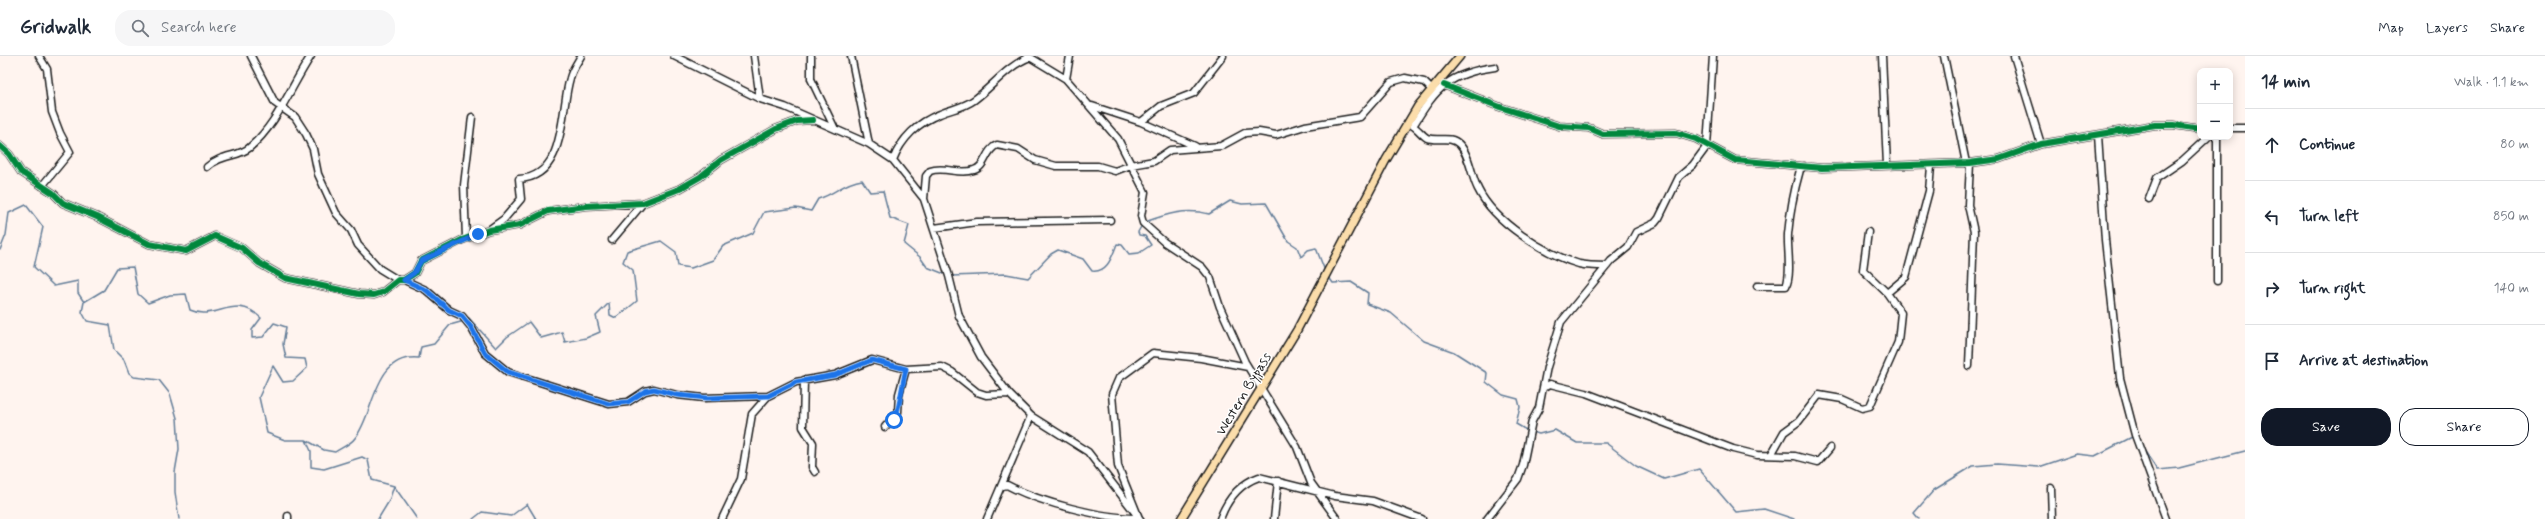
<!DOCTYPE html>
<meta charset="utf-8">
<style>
body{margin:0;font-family:Mynerve,sans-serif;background:#f6f6f7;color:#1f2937}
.controls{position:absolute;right:12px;top:12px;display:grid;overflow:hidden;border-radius:8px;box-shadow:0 2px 10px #0003}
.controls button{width:36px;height:36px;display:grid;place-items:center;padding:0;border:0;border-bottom:1px solid #e0e1e3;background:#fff;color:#1f2937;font:20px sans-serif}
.stop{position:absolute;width:12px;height:12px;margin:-9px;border:3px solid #1a73e8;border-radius:50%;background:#fff}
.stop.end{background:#1a73e8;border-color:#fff;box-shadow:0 1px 4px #0008}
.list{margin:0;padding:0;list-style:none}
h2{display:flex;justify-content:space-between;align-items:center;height:52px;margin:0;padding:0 16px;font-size:17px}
h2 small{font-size:13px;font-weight:400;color:#747a83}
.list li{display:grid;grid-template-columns:26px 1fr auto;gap:12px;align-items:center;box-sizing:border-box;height:72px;padding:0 16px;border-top:1px solid #e0e1e3}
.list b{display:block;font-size:15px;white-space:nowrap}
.list em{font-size:13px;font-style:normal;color:#747a83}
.actions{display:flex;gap:8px;padding:12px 16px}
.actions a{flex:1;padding:9px 0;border:1px solid #111827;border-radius:16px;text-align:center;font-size:14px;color:#111827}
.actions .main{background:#111827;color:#fff}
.icon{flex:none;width:22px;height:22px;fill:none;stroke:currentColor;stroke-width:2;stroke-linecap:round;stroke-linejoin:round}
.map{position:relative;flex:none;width:2245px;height:463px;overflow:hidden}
header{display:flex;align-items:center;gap:24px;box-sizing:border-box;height:56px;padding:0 20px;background:#fff;border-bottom:1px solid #e0e1e3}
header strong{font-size:19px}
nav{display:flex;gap:22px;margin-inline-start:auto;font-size:14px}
.search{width:280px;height:36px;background:#f6f6f7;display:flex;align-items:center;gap:10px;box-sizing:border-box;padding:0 14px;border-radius:16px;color:#747a83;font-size:15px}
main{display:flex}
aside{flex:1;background:#fff}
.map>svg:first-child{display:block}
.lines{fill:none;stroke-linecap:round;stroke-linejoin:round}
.stream{stroke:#637d98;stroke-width:1.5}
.minor-casing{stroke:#1c1c1c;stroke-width:9}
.major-casing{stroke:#1c1c1c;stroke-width:10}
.minor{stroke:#fff;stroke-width:6}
.major{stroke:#fbddab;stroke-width:7}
.cycleway-casing{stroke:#fff;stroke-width:8}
.cycleway{stroke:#00873e;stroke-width:6}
.route{stroke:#1a73e8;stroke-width:5}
.labels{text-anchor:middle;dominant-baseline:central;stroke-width:3;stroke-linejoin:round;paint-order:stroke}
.street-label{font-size:14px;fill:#1c1c1c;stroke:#fff}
</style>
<header>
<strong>Gridwalk</strong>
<div class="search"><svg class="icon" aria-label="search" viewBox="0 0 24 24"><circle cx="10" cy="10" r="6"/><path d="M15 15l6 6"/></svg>Search here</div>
<nav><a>Map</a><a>Layers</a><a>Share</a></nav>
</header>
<main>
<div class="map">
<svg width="2245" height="463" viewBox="0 0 2245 463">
<rect width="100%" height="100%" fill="#fff4ef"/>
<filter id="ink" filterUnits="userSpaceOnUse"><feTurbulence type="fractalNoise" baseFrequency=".025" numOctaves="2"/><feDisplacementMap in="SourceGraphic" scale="8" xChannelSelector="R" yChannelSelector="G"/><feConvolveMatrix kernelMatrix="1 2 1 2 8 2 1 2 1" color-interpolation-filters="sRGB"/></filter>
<g filter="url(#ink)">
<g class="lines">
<!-- stream -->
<path class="stream" d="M1145,166C1167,158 1185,152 1209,158L1230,145L1242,148L1266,147L1288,185L1297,191L1301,201L1308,194L1316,192L1325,215
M0,194L6,179L9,157L26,149L43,171L34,211L54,230L78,225V237L84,246L104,234L117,212L133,211L138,238L148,247L170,239L186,238L190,254C216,266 235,236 261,262L252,274V282L263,281L274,267L286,271L283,288L286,302L305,303L307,312L293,325L283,326L273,310L259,341L267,377L285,384H306L311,395V411L324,413L362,401L368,404L372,424L394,430L417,463
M951,220L1006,218L1028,222L1051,198L1058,194L1083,203L1092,215C1108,217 1112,200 1117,188L1122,189L1129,198L1139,197L1151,189L1145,180L1139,179L1138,176L1142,169
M1328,220L1333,227L1351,226L1368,237L1367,248L1391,257L1424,285L1454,296L1487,317L1486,326L1503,339L1518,343L1520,351L1516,368L1528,375
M84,246L82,256L87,265L110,269L114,294L124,304L129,317L134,321L159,324L170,338L177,362L179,393L175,416V436L179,463
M467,264L469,262L496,292L507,281L529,266L541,282L562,276L565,286L586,282L600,276L596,260L609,247L610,259L616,262L637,245L633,214L623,206L627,195L661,185L676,196L678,210L691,212L713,204L723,190L753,177L764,156L796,152L811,155L818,143C836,138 842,127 862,124L870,136L883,135L890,162L909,169L904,188L920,201L927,211L947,219
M1532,376L1539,378L1555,374L1577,387H1606L1636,410L1664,423L1699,413L1736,456L1764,453L1794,463
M306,384L324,394L335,396C341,392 351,388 355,382C375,358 373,297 419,302L421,291L434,288L450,269L464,265
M2144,394L2157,414L2179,412L2245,395
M378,463L389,445L394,430
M473,463L482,456L511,460L527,448L536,463
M1919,463L1914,457L1934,434L1973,410L1997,408L2039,411L2077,398L2095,400L2134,380"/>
<defs>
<path id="minor" d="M39,0L47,13L52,56L60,77L70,96L42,130
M251,0L275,47L295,61L306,78L313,93L318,118L336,157L351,174L358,189L380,213L398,224
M674,0L760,43L785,51L869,88L893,104L924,143L949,220L959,260L981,301L1009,338L1031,360L1088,396L1140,463
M754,0L760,43
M811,0V23L834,71
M851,0L869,88
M1028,0L1066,23L1118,83L1145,136L1141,160L1143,167L1164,186L1202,211L1210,221L1220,251L1245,306L1297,391L1311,427L1337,463
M1882,0L1887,109
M1944,0L1966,107
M2014,0L2041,88
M1495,11C1449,17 1436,32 1413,70C1418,73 1422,79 1427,82C1438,86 1450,79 1459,88C1470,99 1471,120 1478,133C1494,166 1545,198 1579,208C1588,210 1597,210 1607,210
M1066,23L1070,0
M1444,29L1500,51L1559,70L1589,72L1603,78L1676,77L1696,83L1735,104L1822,112L1970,107L1999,103L2041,88L2155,69H2174L2200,73
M1092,50L1141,66L1195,90
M1141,66L1161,50L1194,37L1223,0
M2230,72H2245
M2098,79L2105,184L2120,322L2135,379L2166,463
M2217,81V225
M0,90L9,98L21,116L53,137L63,147L97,161L149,188L186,195L215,180L242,192L259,207L285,222L359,238L374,239L383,236L398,224H404L415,217L421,205L462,184L489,174L520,169L548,155L586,150L643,147L679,133L700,121L721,104L776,73L797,65L813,64
M893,104C901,83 918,66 940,58C951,53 963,52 974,44C993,30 1007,10 1030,1
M207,111C221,98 238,101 249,92C277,69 291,30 311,0
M924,143L926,120L930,115C944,110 959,119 974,114C986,111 985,94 997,89L1018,93L1035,104L1056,110H1098L1115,115L1131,109L1154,105L1170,94L1221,90L1245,77L1259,76L1276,79L1305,70L1360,61L1391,26L1405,22L1424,26L1431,33
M2149,143L2157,122L2182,105L2208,81
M934,172L977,166L1110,164
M490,173L504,163L521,143L519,123C567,121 560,54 570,22C572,14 577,7 581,0
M1868,176L1863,214L1887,237
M466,182L464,129L472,61
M612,184L643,147
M404,224L426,234L449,254L462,260L471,271L485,297L508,316L609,348L628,346L645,335L654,333L677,339L704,342L768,340L796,326L835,319L872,304L906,313L942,311L952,316L977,336L986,339L1009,338
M1757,230H1786C1792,219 1787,191 1788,178C1790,156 1794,135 1800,114L1804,110
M1969,310L1974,176L1968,149L1970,107
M804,324L803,371L813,387L812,411L815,416
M1543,332L1550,328L1586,337L1733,393L1757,399L1795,400L1818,406L1830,392
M885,371L898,356L899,338L906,313
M1771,399L1784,376L1799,365L1819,339L1842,343L1862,352L1870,350L1898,286L1901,257L1887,237L1906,221L1929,135L1931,110
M1003,430L1007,429C1039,446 1103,463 1139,462L1118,410L1112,338L1119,322L1153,297L1201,302L1248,311
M2051,432L2052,463
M288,463V460
M722,463L741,423L752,358L767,341
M987,463L1031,360
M1220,463C1227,444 1239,428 1259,421L1335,440L1373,445L1422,463
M1274,463L1278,425
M1487,463L1518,423L1523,409L1532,365L1539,352L1547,311L1561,266L1611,205L1628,191L1636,176L1655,167L1659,162L1679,121L1693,109L1707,90L1713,0"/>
<path id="major" d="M1181,463L1297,274L1386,104L1418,50L1460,0"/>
</defs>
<!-- minor casing -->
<use href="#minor" class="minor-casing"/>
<!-- major casing -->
<use href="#major" class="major-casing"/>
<!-- minor -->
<use href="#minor" class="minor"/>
<!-- major -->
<use href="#major" class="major"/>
<defs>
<path id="cycleway" d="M1444,29L1500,51L1559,70L1589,72L1603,78L1676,77L1696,83L1735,104L1822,112L1970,107L1999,103L2041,88L2155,69H2174L2200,73
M0,90L9,98L21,116L53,137L63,147L97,161L149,188L186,195L215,180L242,192L259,207L285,222L359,238L374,239L383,236L398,224H404L415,217L421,205L462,184L489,174L520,169L548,155L586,150L643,147L679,133L700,121L721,104L776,73L797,65L813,64"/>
</defs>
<!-- cycleway casing -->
<use href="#cycleway" class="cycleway-casing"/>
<!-- cycleway -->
<use href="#cycleway" class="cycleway"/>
</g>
</g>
<g class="lines" filter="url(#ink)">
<!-- route -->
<path class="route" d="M478,178L421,205L414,217L404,224L426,234L449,254L462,260L471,271L485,297L508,316L609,348L628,346L645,335L654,333L677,339L707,342L768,340L796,326L835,319L872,304L906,313C903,324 899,357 894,364"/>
</g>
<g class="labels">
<!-- street labels -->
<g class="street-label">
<text transform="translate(1244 338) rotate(-59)">Western Bypass</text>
</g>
</g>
</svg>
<div class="controls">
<button>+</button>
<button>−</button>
</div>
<div class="stop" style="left:894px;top:364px"></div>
<div class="stop end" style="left:478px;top:178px"></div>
</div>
<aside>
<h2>14 min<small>Walk · 1.1 km</small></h2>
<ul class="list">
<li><svg class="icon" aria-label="ahead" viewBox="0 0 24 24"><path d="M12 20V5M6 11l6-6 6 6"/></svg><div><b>Continue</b></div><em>80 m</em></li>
<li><svg class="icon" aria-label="left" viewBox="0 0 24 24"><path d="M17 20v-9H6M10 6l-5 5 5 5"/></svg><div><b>Turn left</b></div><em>850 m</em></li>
<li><svg class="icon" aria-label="right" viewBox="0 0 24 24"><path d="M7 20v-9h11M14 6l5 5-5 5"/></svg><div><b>Turn right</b></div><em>140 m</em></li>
<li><svg class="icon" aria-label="arrive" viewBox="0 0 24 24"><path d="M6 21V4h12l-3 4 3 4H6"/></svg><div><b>Arrive at destination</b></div></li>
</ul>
<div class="actions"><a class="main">Save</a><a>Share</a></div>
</aside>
</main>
